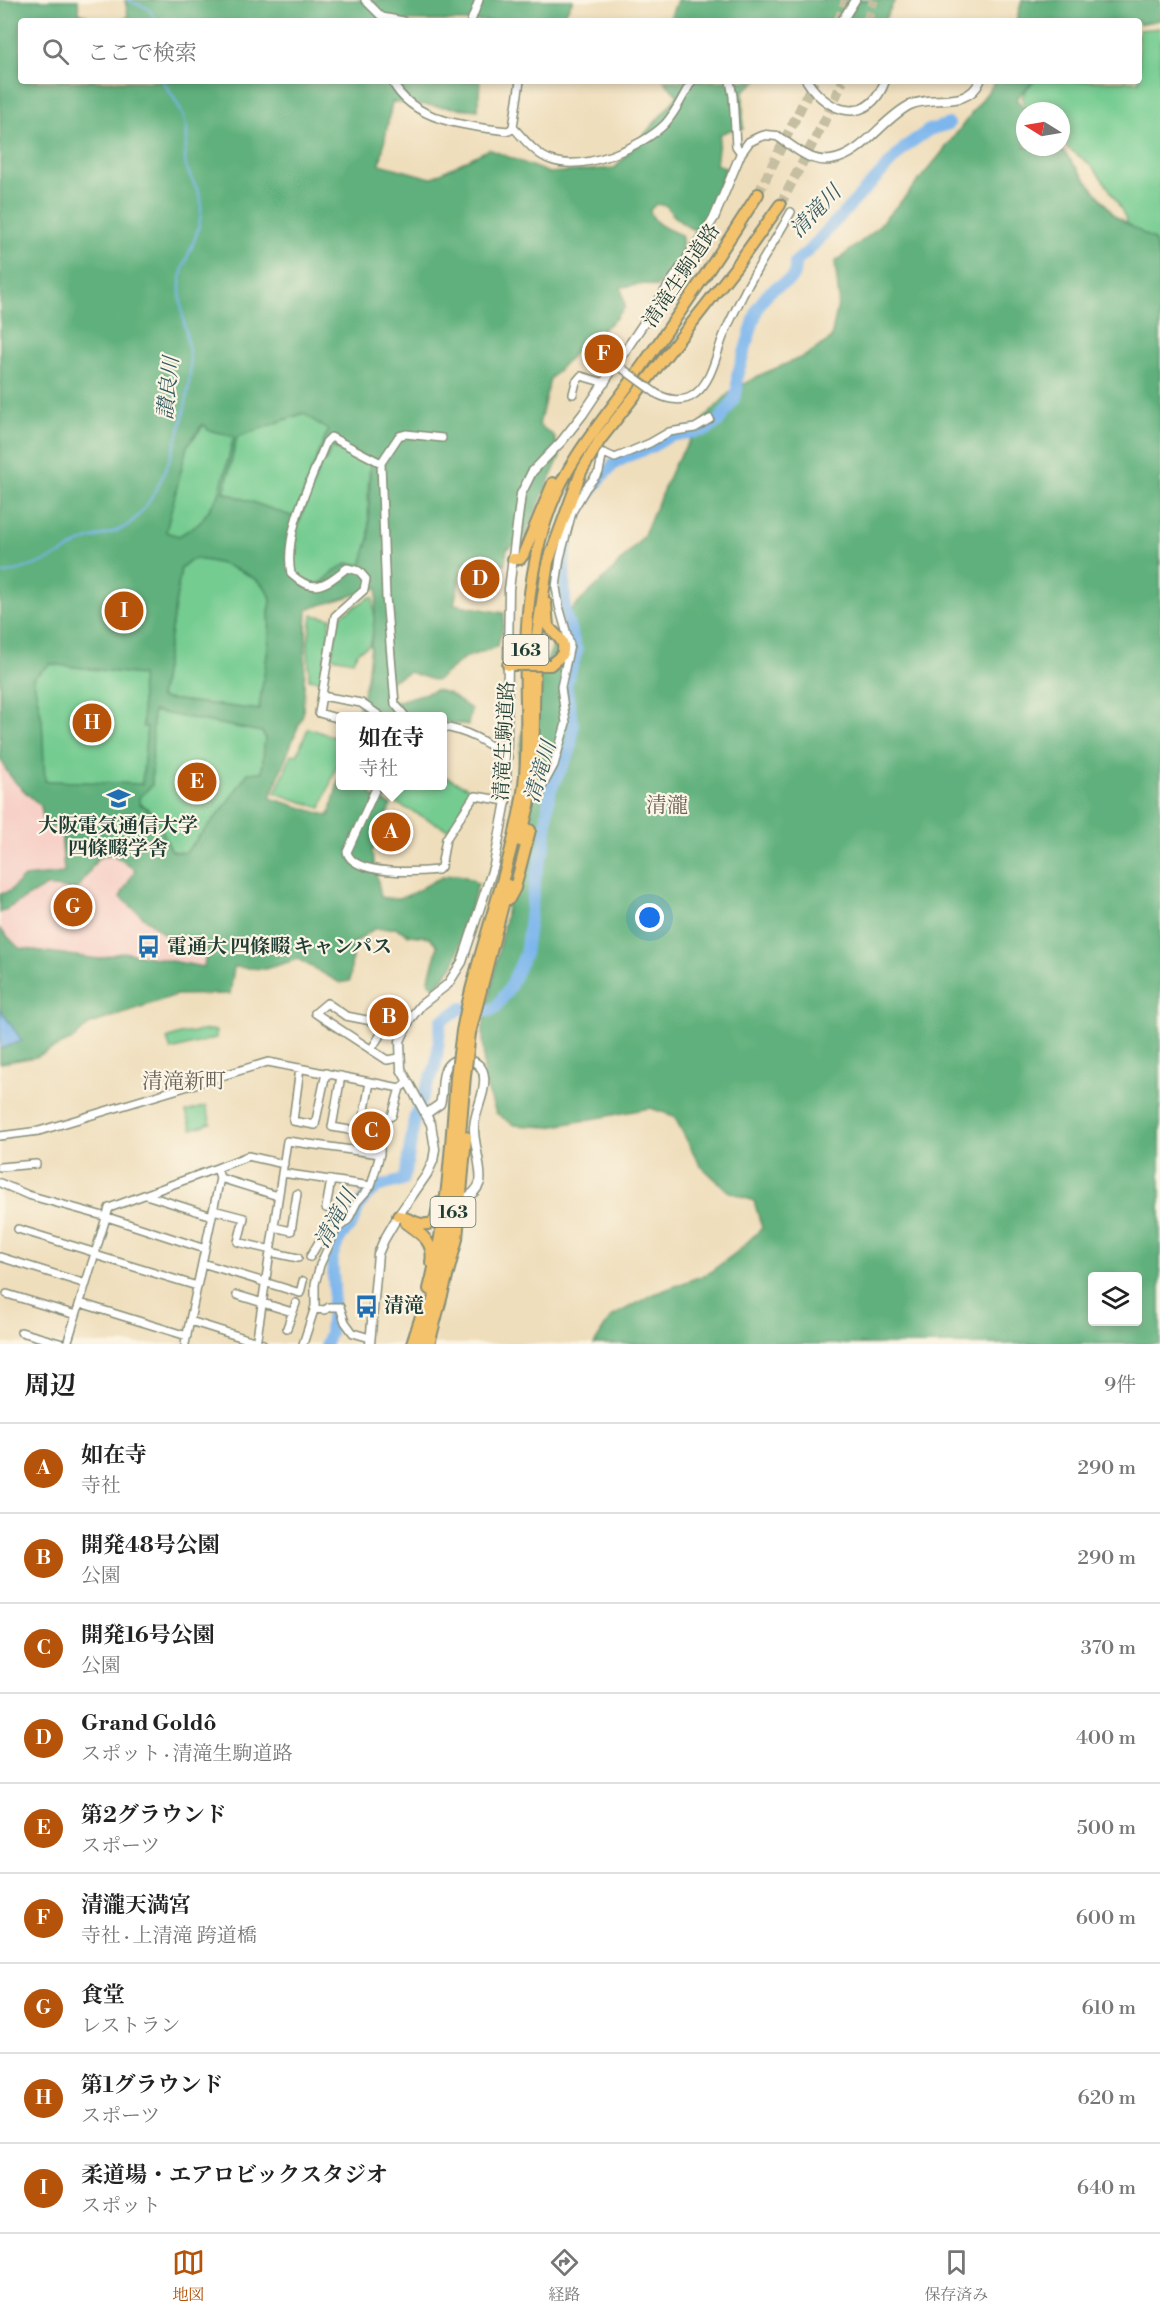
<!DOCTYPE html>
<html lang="ja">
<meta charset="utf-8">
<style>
body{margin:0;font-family:"Libre Bodoni","Noto Serif JP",serif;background:#f6f6f6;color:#222}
.controls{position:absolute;right:18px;bottom:18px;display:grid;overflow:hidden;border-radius:6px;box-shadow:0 3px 9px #0003}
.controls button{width:54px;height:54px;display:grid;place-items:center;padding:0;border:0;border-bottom:2px solid #e0e0e0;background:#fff;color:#222;font:30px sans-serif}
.compass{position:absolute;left:1016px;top:102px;width:54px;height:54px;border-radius:50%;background:#fff;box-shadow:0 3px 9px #0003;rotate:281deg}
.you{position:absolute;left:650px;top:918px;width:21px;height:21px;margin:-15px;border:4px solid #fff;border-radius:50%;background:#1a73e8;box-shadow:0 0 0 9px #1a73e833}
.badge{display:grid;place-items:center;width:39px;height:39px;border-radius:50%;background:#b45309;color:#fff;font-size:20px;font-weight:700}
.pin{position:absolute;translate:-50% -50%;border:3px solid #fff;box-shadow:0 2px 6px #0006}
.popup{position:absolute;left:336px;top:712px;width:111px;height:78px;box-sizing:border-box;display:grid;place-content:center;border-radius:6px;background:#fff;filter:drop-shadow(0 2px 4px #0005);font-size:20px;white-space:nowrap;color:#767676}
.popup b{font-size:22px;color:#222}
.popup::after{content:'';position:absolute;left:50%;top:100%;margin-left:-12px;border:12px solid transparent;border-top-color:#fff}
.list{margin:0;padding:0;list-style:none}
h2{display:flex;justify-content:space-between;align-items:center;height:78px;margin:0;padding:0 24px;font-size:26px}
h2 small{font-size:20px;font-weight:400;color:#767676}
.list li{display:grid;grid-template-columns:39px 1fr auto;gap:18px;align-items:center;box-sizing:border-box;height:90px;padding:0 24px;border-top:2px solid #e0e0e0}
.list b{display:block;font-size:22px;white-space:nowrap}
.list p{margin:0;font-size:20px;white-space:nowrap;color:#767676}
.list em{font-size:20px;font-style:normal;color:#767676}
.icon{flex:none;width:33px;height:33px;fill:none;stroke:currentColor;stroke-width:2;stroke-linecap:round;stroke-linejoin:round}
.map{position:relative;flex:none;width:1160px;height:1344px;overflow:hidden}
.search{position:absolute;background:#fff;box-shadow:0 3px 9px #0003;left:18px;right:18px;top:18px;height:66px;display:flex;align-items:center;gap:15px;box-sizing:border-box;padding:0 21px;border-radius:6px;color:#767676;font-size:22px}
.sheet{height:888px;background:#fff}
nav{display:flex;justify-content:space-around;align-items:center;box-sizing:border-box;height:84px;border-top:2px solid #e0e0e0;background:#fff;font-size:16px;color:#767676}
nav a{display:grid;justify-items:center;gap:3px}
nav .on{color:#b45309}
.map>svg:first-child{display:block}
.built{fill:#f7d1c8}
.green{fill:#74cc91;stroke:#4a8462;stroke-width:1.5}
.forest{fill:#5fb07b;stroke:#3f7658;stroke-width:1.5;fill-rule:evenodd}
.water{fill:#7bb6ed;stroke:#4d7a90;stroke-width:1.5}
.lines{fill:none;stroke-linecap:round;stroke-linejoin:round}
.stream{stroke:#7bb6ed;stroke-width:2}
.river{stroke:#7bb6ed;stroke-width:12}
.trunk-tunnel{stroke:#c5bea1;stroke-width:10;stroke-dasharray:10 5;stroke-linecap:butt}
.minor-casing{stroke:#878e78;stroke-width:10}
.tertiary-casing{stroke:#878e78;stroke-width:11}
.trunk-casing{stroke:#878e78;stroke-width:14}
.minor{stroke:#fff;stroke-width:7}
.tertiary{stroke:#fff;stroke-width:8}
.trunk{stroke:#f4c26a;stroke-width:10}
.minor-bridge-casing{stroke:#878e78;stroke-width:10;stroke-linecap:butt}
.trunk-bridge-casing{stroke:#878e78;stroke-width:14;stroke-linecap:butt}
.minor-bridge{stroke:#fff;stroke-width:7}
.trunk-bridge{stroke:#f4c26a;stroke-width:10}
.labels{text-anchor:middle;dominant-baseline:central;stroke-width:4.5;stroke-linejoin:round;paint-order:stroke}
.shield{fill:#fcf5e5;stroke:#617469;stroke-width:1.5}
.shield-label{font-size:18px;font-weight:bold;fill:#1f3d34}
.street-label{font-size:20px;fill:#1f3d34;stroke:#fcf5e5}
.poi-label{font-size:20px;font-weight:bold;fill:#1f3d34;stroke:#fcf5e5;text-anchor:start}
.water-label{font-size:21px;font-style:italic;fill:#365b62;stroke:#fcf5e5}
.neighbourhood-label{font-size:21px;fill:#666158;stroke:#fcf5e5}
</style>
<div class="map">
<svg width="1160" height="1344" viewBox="0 0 1160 1344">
<rect width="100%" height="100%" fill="#fcf5e5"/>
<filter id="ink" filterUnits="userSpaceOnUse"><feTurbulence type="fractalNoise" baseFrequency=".0167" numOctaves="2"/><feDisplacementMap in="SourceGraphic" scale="12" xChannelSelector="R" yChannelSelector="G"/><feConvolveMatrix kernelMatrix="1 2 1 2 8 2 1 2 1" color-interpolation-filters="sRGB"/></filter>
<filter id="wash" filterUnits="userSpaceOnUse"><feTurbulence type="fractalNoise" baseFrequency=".008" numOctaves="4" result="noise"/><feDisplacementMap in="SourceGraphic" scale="24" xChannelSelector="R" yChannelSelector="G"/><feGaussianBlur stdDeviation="1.35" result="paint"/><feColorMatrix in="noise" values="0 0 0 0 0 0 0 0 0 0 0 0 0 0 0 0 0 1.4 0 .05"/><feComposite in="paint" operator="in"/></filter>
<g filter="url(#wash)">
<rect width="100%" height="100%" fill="#efdebc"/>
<!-- built -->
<path class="built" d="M0,610L216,944L210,968L150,970L0,946Z"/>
<!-- green -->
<path class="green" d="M1160,28V338L1125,217C1115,197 1104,178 1088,163C1080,156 1070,150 1061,143V111H1028L1022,98L1028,86L1034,81H1139V30Z
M304,413L329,431L326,435L294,518L224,492L237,437Z
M205,424L208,430L235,436L219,495L200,523L179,536L151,530L176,489L187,446Z
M331,447L359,457L360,454L370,459L368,493L369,539L361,566L348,563C339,568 331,579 320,583C316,584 311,583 306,581C288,572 291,556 296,539L293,538L322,459Z
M196,559C217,561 265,575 271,599C271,603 269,608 269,613C272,641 262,680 259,710L160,698L181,568L189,561Z
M370,597H373L375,627L370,645L358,651L353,661L331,657L340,616Z
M312,615L331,618L321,681L309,679L308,643Z
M50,664L142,675L143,727H147L142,784L44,781L42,720L33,678Z
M152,711L262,732L265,737L262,772L248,773L222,810L185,853L172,851C158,829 165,818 140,804L139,798L152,785Z
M308,728L340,739V757L321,808L275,793L292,754L297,755Z
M442,775L473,790L451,828L447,829L380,795L384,786H442Z
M209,1030L216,1031V1038L171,1050L167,1039L180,1034Z
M206,1106L211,1123L192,1129L186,1112Z"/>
<!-- forest -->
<path class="forest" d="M0,0H78L79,13L100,21H21V81H480L478,110L392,102L380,164L431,178L489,149L549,173L615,168L678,96L664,81H757L743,91V129L730,130L720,134L716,164L726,168L706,219L696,230C686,228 671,215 667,206L656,204L650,210C653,225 668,229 681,235C688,255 668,272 657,287L646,284L621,287L625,307L614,320L576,351L550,379L539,425L554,436L560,456L523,540L507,549L505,564H463L454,604L504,613L503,628L497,647L464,658L436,681L409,672L389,682L392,703L436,690L448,693L471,709L468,725L442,722V716H357L367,678L378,588L307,609L303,714L270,798L329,816L340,776V786H374L371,795L391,805L372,852L381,897C422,908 437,854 478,884L454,964L436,987L429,983C429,969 437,958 437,945L429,937L409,935L396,928L374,929L353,944L350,981L340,983L298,959L265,969L234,967L230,994L176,995L88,1025L75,1038L36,1057L0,1063V929L19,948L98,959L123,952L204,967L206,949L199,938L166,936L120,897L135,870L112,854L98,858L77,890L46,886L0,913V894L10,891L24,877L64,873L61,826L45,829L41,806C25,792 7,778 0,757ZM303,413L329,431L326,435L294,517L224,492L237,437ZM202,425H205L208,430L234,436L219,495L200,523L179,536L166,532L187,446ZM331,447L370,459L369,539L361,565C344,560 334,571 323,582C316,584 310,583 304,579C288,571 292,554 297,539L293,538L322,460L326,461ZM196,559C217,561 265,574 271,599C272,603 269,608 269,613C272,641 262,680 259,710L160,698L181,568L189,561ZM50,664L141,675L143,727H147L142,784L45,781L42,720L33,678ZM153,711L262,732L265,737L262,772L248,773L222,810L185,853L172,851C158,829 165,818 140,804L139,798L152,785Z
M125,0H573L562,19L557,21H124L128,15Z
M677,0H895L884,21H669Z
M1022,0H1160V20L1139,24V21H1016Z
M996,81H1034L1016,99L1027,111H1025V147H1060L1115,216L1154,240L1160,259V1344H594L611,1317L652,1295L709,1273L738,1251L762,1228L754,1201L728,1191L700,1165L674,1116L650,1108L549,1127L514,1125L496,1113L484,1080L483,1027L505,920L520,818L517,778L526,705L570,611L611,572L643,537L674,465L704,419L731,391L760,375L805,356L831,339L839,299L835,262L872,233L904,198L940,155ZM1092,1276H1138V1322H1092Z"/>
<!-- water -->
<path class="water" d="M0,1009L22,1041L0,1049Z"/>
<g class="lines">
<!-- stream -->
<path class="stream" d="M127,0L148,8L157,21
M0,574C21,571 46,562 64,552C70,549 74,545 80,543C93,536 110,535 123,528C162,506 189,412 190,370C191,342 179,314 180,285C181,262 197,243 200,220C205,189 194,190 186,166C183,155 187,145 187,134C187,115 173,97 163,81"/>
<!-- river -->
<path class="river" d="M326,1344L330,1333L334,1289L332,1257L341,1236L352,1224L359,1206L367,1195L380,1186L403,1180L406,1172L415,1115L436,1065L441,1021L462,1008L490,1011L496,1007L510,987L525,954L536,874L545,845L548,805L551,789L570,751L573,727L566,685L577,651L565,613L564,563L569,532L576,512L600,479L614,464L626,457L652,447L670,436L707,430L718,422L733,401L737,391V376L758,307C762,302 766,295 771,291C785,279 796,285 795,262L807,252L906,146L929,130L949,124"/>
</g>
</g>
<g filter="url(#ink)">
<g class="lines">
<!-- trunk-tunnel -->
<path class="trunk-tunnel" d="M838,21L846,0
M867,21L874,0
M758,194L814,81
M780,205L824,122L843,81"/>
<defs>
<path id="minor" d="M365,0L386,21
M382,17L403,21
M471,21L479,0
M392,81C411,121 469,127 509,131L513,127
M730,81L733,96L736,146L741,153
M513,127C523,138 537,156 551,160C584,172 642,147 665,124C677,111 683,95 692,81
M513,127L520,81
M573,394L576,382L581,376L605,383
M657,394C668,400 684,403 695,394C712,381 716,355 723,337C730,320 739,303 747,287C761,262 777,237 791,212
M322,696L361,703L380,716
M405,716L395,704L386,597L381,463L399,436L406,434L442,438
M340,719L319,713L335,616L364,590L366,579L359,571L347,568C325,585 314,595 291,574C283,533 311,481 326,442L331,437L381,463
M442,727C468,730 487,743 508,757
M377,786L347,852C353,876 418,872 438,870L441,867L446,839L473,798L476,796L506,801
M538,786L542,787L554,765L566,723L561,687L570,645L559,606L556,587L560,558L572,512L586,488L599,472L602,456L604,453L615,458L650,443L669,432L695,428L710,419
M371,1050L387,1024
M399,1058L387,1060L315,1013L327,1003L346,1016L387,1024L403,1032
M300,1068L293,1121L315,1125L326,1073
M341,1076L332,1127L361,1132L370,1082
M0,1136L39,1131L268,1062L400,1088L407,1083
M380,1154L381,1120L392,1116L400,1088
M0,1167L36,1164
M220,1178L278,1196
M331,1180L326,1208L342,1211L348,1220
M0,1183L28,1195L107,1217L205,1249
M146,1195L212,1216
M213,1210L244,1218L238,1242L271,1250
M274,1227L291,1231L297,1194
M18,1229L96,1253
M270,1252L298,1258
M95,1255L197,1286
M0,1257L86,1284
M310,1257L320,1240L336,1230
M202,1263L300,1293L303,1281
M7,1294L76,1315
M237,1295L292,1312
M80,1303L187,1336
M314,1309L325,1310L329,1307H340L345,1322L353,1333L370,1338
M190,1321L263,1344
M287,1328L296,1303
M21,1332L63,1344
M67,1344L109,1208L217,1168
M185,1344L220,1178L217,1168L248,1156L284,1164
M256,1344L287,1141L380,1154L371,1186L282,1173
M303,1344L315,1307V1284L320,1265L336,1230L348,1220L357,1202L371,1186"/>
<path id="tertiary" d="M842,21L855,0
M807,81C829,115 869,125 885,81
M426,1114L440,1104C444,1092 440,1079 446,1068C455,1052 483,1058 484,1077C486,1093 475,1110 474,1127C473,1142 483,1171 480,1182C477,1192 469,1196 461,1202
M370,1344L378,1254L384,1240L398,1216L427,1174L433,1161L435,1149L431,1124L401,1069L400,1041L410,1019L421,1005L448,984L462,962L494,865L506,801L509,589L521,494L532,472L561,442L583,414L714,218L741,153L749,142L759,137L766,135L777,136C794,147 810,163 831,160C863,155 882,119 910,105C933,94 967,110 980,81"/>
<path id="trunk" d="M513,559H520L523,555L553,483
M546,603L548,626C556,637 567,639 562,655L550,665
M508,665H521
M520,841L529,805L533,777L535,649L548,562L581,472L600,440L735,268L780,205
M509,899L515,888L530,830
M462,1031C477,950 510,874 523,792C530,745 524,697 526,650C527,600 533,553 551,506C569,458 605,418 635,376C678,316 719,256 758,194
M470,1033L508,885
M398,1216C411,1218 422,1230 435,1221L439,1203
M406,1223C420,1233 435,1242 431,1262
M429,1289C447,1220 451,1148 456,1077
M412,1344L424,1307
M420,1344L441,1273L453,1216L465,1076
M429,1344L457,1239L466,1137"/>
</defs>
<!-- minor casing -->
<use href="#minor" class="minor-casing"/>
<!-- tertiary casing -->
<use href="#tertiary" class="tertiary-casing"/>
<!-- trunk casing -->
<use href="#trunk" class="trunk-casing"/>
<!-- minor -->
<use href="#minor" class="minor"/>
<!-- tertiary -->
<use href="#tertiary" class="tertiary"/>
<!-- trunk -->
<use href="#trunk" class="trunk"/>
<defs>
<path id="minor-bridge" d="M623,369L657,394"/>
<path id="trunk-bridge" d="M521,665H550
M465,1076L470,1033
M456,1077L462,1031"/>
</defs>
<!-- minor-bridge casing -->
<use href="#minor-bridge" class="minor-bridge-casing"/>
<!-- trunk-bridge casing -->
<use href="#trunk-bridge" class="trunk-bridge-casing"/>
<!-- minor-bridge -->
<use href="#minor-bridge" class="minor-bridge"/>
<!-- trunk-bridge -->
<use href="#trunk-bridge" class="trunk-bridge"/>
</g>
</g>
<!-- icons -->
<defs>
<symbol id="university-bare" viewBox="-9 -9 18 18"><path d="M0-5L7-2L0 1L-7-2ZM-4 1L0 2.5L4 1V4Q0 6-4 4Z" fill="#1f6fb2" stroke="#fcf5e5" stroke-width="2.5" paint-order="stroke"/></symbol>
<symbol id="bus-bare" viewBox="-9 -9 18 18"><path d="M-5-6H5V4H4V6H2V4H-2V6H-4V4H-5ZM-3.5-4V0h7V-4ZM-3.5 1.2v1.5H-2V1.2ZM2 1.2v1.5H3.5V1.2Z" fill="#1f6fb2" stroke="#fcf5e5" stroke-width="2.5" paint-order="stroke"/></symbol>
</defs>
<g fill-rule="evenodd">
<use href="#university-bare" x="102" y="782" width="33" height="33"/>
<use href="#bus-bare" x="132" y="930" width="33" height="33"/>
<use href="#bus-bare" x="350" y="1290" width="33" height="33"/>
</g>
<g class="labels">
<!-- shield labels -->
<g class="shield">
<rect x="503.5" y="635" width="45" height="30" rx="4.5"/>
<rect x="430.5" y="1197" width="45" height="30" rx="4.5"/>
</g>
<g class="shield-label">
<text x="526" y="650">163</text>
<text x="453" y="1212">163</text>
</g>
<!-- street labels -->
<g class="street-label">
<text transform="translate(682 276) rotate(-56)">清滝生駒道路</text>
<text transform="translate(505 741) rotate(-87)">清滝生駒道路</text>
</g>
<!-- poi labels -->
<g class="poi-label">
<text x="118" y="826" text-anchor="middle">大阪電気通信大学<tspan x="118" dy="23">四條畷学舎</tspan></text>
<text x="167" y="947">電通大 四條畷 キャンパス</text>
<text x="384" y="1306">清滝</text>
</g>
<!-- water labels -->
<g class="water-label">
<text transform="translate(816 212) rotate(-46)">清滝川</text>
<text transform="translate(169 388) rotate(-84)">讃良川</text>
<text transform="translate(541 772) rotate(-73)">清滝川</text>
<text transform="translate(336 1219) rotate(-61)">清滝川</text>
</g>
<!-- neighbourhood labels -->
<g class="neighbourhood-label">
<text x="667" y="806">清瀧</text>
<text x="184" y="1082">清滝新町</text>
</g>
</g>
</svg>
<div class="controls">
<button><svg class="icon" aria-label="layers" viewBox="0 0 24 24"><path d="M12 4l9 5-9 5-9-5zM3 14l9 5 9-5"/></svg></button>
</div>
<svg class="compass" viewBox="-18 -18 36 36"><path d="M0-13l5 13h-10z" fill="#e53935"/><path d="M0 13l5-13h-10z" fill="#767676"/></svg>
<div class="you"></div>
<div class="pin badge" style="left:391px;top:832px">A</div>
<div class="popup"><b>如在寺</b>寺社</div>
<div class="pin badge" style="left:389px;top:1017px">B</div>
<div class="pin badge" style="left:371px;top:1131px">C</div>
<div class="pin badge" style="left:480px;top:579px">D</div>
<div class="pin badge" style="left:197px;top:782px">E</div>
<div class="pin badge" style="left:604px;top:354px">F</div>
<div class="pin badge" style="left:73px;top:907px">G</div>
<div class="pin badge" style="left:92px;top:723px">H</div>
<div class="pin badge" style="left:124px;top:611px">I</div>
<div class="search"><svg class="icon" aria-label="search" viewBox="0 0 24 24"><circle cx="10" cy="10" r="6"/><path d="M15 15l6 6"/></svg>ここで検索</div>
</div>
<section class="sheet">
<h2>周辺<small>9件</small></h2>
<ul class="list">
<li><span class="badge">A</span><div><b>如在寺</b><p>寺社</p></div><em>290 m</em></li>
<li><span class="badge">B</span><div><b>開発48号公園</b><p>公園</p></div><em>290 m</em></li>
<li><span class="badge">C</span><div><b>開発16号公園</b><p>公園</p></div><em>370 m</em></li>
<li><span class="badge">D</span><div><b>Grand Goldô</b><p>スポット · 清滝生駒道路</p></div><em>400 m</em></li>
<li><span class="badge">E</span><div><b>第2グラウンド</b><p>スポーツ</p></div><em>500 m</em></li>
<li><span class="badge">F</span><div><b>清瀧天満宮</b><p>寺社 · 上清滝 跨道橋</p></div><em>600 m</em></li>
<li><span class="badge">G</span><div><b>食堂</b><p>レストラン</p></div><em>610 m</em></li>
<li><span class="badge">H</span><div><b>第1グラウンド</b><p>スポーツ</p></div><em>620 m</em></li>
<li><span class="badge">I</span><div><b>柔道場・エアロビックスタジオ</b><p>スポット</p></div><em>640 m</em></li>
</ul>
</section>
<nav>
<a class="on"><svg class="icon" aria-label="map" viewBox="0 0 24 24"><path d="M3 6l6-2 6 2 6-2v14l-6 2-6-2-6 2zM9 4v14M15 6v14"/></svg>地図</a>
<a><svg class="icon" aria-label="directions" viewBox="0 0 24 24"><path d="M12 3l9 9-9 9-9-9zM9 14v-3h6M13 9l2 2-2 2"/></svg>経路</a>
<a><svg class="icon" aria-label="saved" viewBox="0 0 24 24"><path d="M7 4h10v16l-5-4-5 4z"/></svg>保存済み</a>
</nav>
